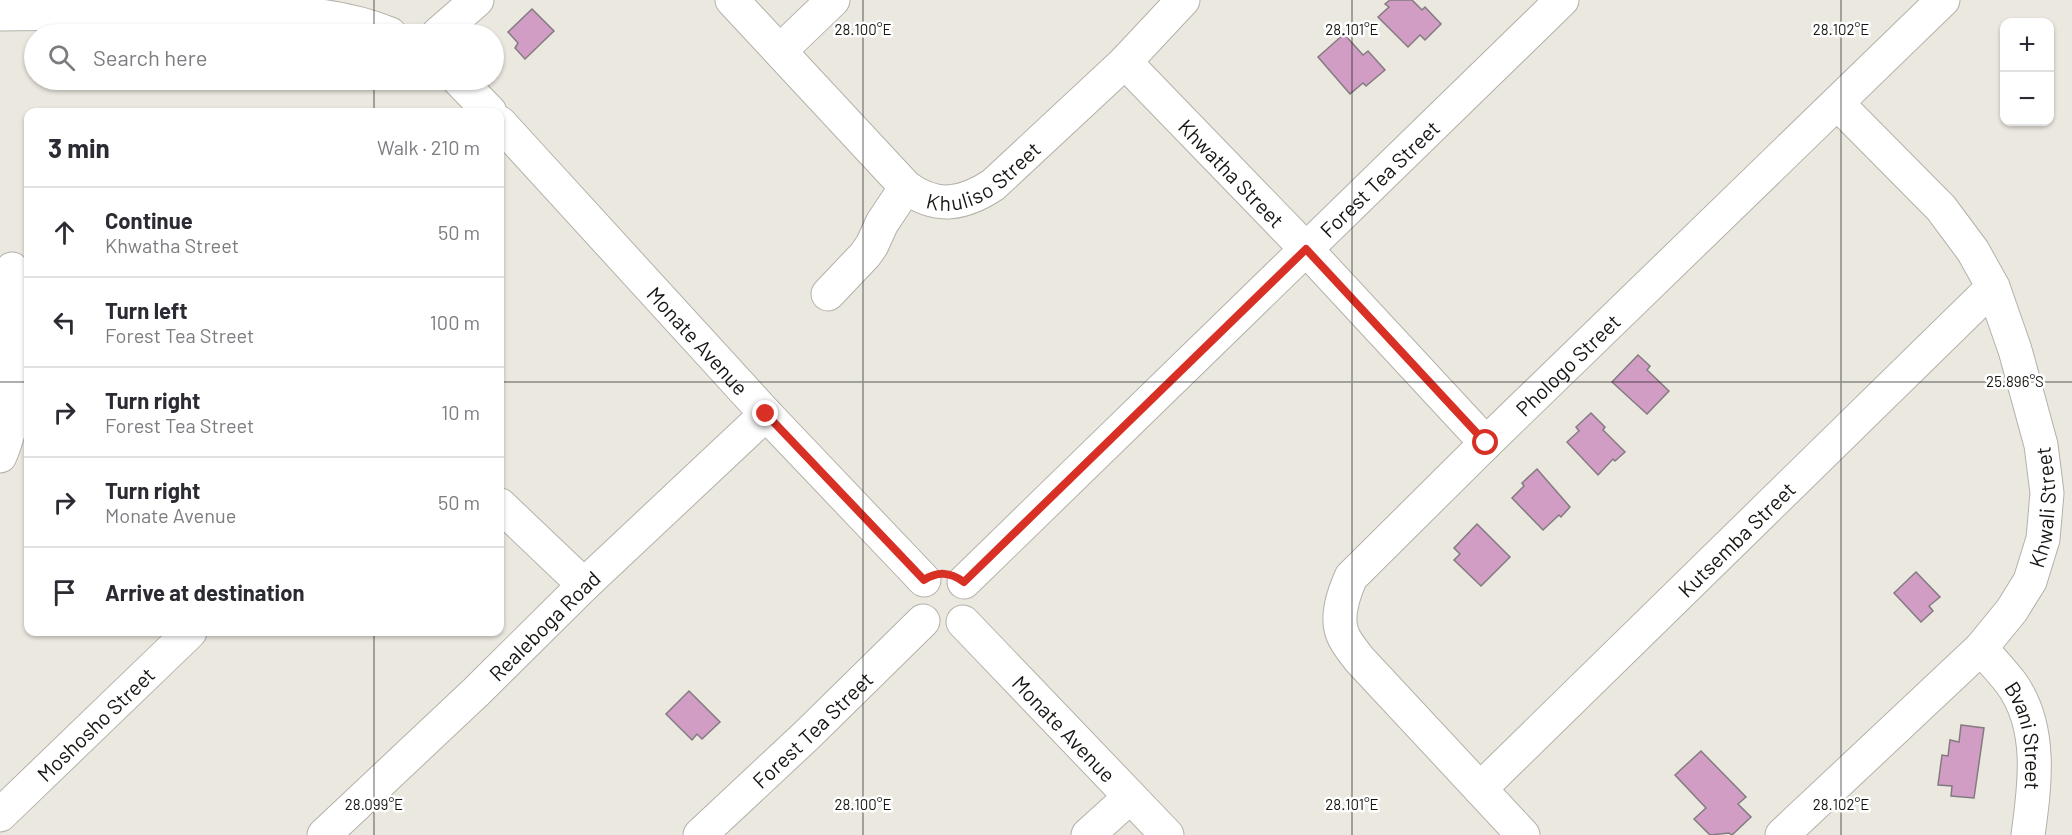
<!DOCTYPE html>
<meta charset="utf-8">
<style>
body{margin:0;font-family:Barlow,sans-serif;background:#f7f7f7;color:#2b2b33}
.controls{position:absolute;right:18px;top:18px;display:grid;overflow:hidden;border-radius:12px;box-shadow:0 2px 4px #0004}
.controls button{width:54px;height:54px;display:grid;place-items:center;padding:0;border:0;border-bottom:2px solid #e1e1e2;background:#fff;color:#2b2b33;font:30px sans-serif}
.stop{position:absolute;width:18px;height:18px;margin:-14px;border:4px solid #d93025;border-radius:50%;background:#fff}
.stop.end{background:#d93025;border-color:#fff;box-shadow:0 2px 6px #0008}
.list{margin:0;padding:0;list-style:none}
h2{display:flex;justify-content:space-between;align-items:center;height:78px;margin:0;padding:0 24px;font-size:26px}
h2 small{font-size:20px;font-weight:400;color:#7c7c81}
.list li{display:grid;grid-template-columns:39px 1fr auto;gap:18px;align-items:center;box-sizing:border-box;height:90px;padding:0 24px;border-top:2px solid #e1e1e2}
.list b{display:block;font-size:22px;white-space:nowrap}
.list p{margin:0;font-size:20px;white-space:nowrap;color:#7c7c81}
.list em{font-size:20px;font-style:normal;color:#7c7c81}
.icon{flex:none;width:33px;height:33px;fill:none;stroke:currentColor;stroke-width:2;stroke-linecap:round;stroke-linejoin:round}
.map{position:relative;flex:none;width:2072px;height:835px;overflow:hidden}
.search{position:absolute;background:#fff;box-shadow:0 2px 4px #0004;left:24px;top:24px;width:480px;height:66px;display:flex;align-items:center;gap:15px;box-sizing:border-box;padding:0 21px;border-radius:33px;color:#7c7c81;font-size:22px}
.panel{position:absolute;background:#fff;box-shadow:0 2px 4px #0004;left:24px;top:108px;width:480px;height:528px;border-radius:12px}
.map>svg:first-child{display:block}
.building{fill:#d29dc4;stroke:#827b80;stroke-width:1.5}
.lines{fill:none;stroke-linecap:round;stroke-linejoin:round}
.minor-casing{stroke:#b3b1a9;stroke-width:35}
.minor{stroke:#fff;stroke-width:33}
.route{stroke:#d93025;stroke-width:8}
.ticks{fill:none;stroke:#151512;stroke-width:1.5;stroke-opacity:0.45}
.labels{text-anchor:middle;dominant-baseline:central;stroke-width:5;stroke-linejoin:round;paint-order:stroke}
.street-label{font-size:21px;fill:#151512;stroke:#fff}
.ticks-label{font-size:15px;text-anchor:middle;fill:#151512;stroke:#fff;stroke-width:5;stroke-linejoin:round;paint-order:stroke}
</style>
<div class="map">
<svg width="2072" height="835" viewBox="0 0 2072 835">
<rect width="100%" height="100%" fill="#ebe8e0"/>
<!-- building -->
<path class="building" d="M1390,0H1412L1422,10L1425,7L1441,24L1425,40L1420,35L1408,47L1378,17L1389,7L1385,4Z
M532,9L554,31L525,59L515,48L518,43L508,32Z
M1344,34L1363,55L1368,51L1385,70L1366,86L1363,83L1350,94L1318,57Z
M1638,355L1650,366L1647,370L1669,391L1647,414L1612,382Z
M1591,413L1605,427L1603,430L1625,452L1615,461L1613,459L1598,475L1567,442L1579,431L1576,427Z
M1537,469L1570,507L1561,517L1559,515L1543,530L1512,498L1524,486L1522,483Z
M1477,524L1510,557L1481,586L1454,560L1460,554L1454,548Z
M1916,572L1940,597L1929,606L1933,611L1921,622L1894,593Z
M689,691L720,722L702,739L697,734L692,740L666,714Z
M1961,725L1984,728L1974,798L1951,796L1952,786L1938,785L1942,755L1948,756L1950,740L1959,742Z
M1701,751L1746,797L1738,804L1751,817L1732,835L1729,833L1710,835L1694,819L1706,808L1675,775Z"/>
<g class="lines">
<defs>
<g id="minor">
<path id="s1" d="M732,0L906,187C937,210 964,204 993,185L1125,62L1183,0"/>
<path d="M0,14C61,13 122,13 183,13C252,12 325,7 390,34"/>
<path d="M438,34L477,0"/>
<path d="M780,51L833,0"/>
<path id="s2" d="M1125,62L1306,249L1486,443"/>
<path d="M459,80L490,112"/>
<path id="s3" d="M500,123L766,414L924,580"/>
<path d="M828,294L865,255L872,245L882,223L906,187"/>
<path d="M0,456C25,399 14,330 12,269"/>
<path d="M500,505L584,585"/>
<path id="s4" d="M964,582L1562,0"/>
<path id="s5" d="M963,622L1167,835"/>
<path id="s6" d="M1981,648C1991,660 2002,671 2011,683C2043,727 2035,785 2028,835"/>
<path id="s7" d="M1480,789L1993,287"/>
<path id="s8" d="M0,815L190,632"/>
<path id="s9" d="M324,835L476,692L584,585L766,414"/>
<path id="s10" d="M700,835L807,735L923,621"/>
<path d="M1088,835L1130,797"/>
<path id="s11" d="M1523,835L1359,659C1354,652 1346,643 1343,635C1335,617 1344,593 1351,577L1486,443L1943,0"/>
<path id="s12" d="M1782,835L1981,648L2012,610L2030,581L2043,539L2047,493L2041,445L2015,350L1993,287L1973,251L1941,208L1838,104"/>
</g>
</defs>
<!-- minor casing -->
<use href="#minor" class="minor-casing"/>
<!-- minor -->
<use href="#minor" class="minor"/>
</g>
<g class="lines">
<!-- route -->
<path class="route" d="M766,414L924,580C938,571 950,572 964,582L1306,249L1486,443"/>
</g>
<!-- ticks -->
<path class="ticks" d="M374,0V34M863,0V835M1352,0V835M1841,0V835M374,80V112M0,382H28M500,382H2072M374,632V835"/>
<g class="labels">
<!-- street labels -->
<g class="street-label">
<text stroke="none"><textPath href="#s1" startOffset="344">Khuliso Street</textPath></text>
<text stroke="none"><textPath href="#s2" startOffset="154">Khwatha Street</textPath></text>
<text stroke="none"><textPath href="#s4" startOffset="579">Forest Tea Street</textPath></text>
<text stroke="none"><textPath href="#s3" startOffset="294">Monate Avenue</textPath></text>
<text stroke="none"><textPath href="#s11" startOffset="633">Phologo Street</textPath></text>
<text stroke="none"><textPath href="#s12" startOffset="432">Khwali Street</textPath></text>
<text stroke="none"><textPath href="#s7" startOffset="358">Kutsemba Street</textPath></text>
<text stroke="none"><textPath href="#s9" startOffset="304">Realeboga Road</textPath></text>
<text stroke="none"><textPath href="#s8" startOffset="132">Moshosho Street</textPath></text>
<text stroke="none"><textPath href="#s10" startOffset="154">Forest Tea Street</textPath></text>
<text stroke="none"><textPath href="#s5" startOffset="147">Monate Avenue</textPath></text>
<text stroke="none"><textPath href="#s6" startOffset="102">Bvani Street</textPath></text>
</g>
</g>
<g class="ticks-label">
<text x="863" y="35">28.100°E</text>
<text x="1352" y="35">28.101°E</text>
<text x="1841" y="35">28.102°E</text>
<text x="2015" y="387">25.896°S</text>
<text x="374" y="810">28.099°E</text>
<text x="863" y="810">28.100°E</text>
<text x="1352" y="810">28.101°E</text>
<text x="1841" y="810">28.102°E</text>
</g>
</svg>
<div class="controls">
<button>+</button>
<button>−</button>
</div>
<div class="stop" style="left:1486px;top:443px"></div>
<div class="stop end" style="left:766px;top:414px"></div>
<div class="search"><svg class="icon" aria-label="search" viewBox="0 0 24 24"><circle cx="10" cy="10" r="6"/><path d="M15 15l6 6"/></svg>Search here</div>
<section class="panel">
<h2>3 min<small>Walk · 210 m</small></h2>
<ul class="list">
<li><svg class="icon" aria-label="ahead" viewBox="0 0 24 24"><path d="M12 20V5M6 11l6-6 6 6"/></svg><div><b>Continue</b><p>Khwatha Street</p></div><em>50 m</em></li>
<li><svg class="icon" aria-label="left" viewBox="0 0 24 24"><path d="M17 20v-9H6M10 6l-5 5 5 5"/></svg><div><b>Turn left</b><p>Forest Tea Street</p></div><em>100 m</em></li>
<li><svg class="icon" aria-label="right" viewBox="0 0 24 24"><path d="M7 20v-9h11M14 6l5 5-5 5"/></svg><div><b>Turn right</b><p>Forest Tea Street</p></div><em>10 m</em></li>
<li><svg class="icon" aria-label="right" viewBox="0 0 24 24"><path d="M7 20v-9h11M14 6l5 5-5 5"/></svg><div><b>Turn right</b><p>Monate Avenue</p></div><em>50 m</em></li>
<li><svg class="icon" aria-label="arrive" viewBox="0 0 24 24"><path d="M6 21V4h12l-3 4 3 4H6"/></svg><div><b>Arrive at destination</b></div></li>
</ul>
</section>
</div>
